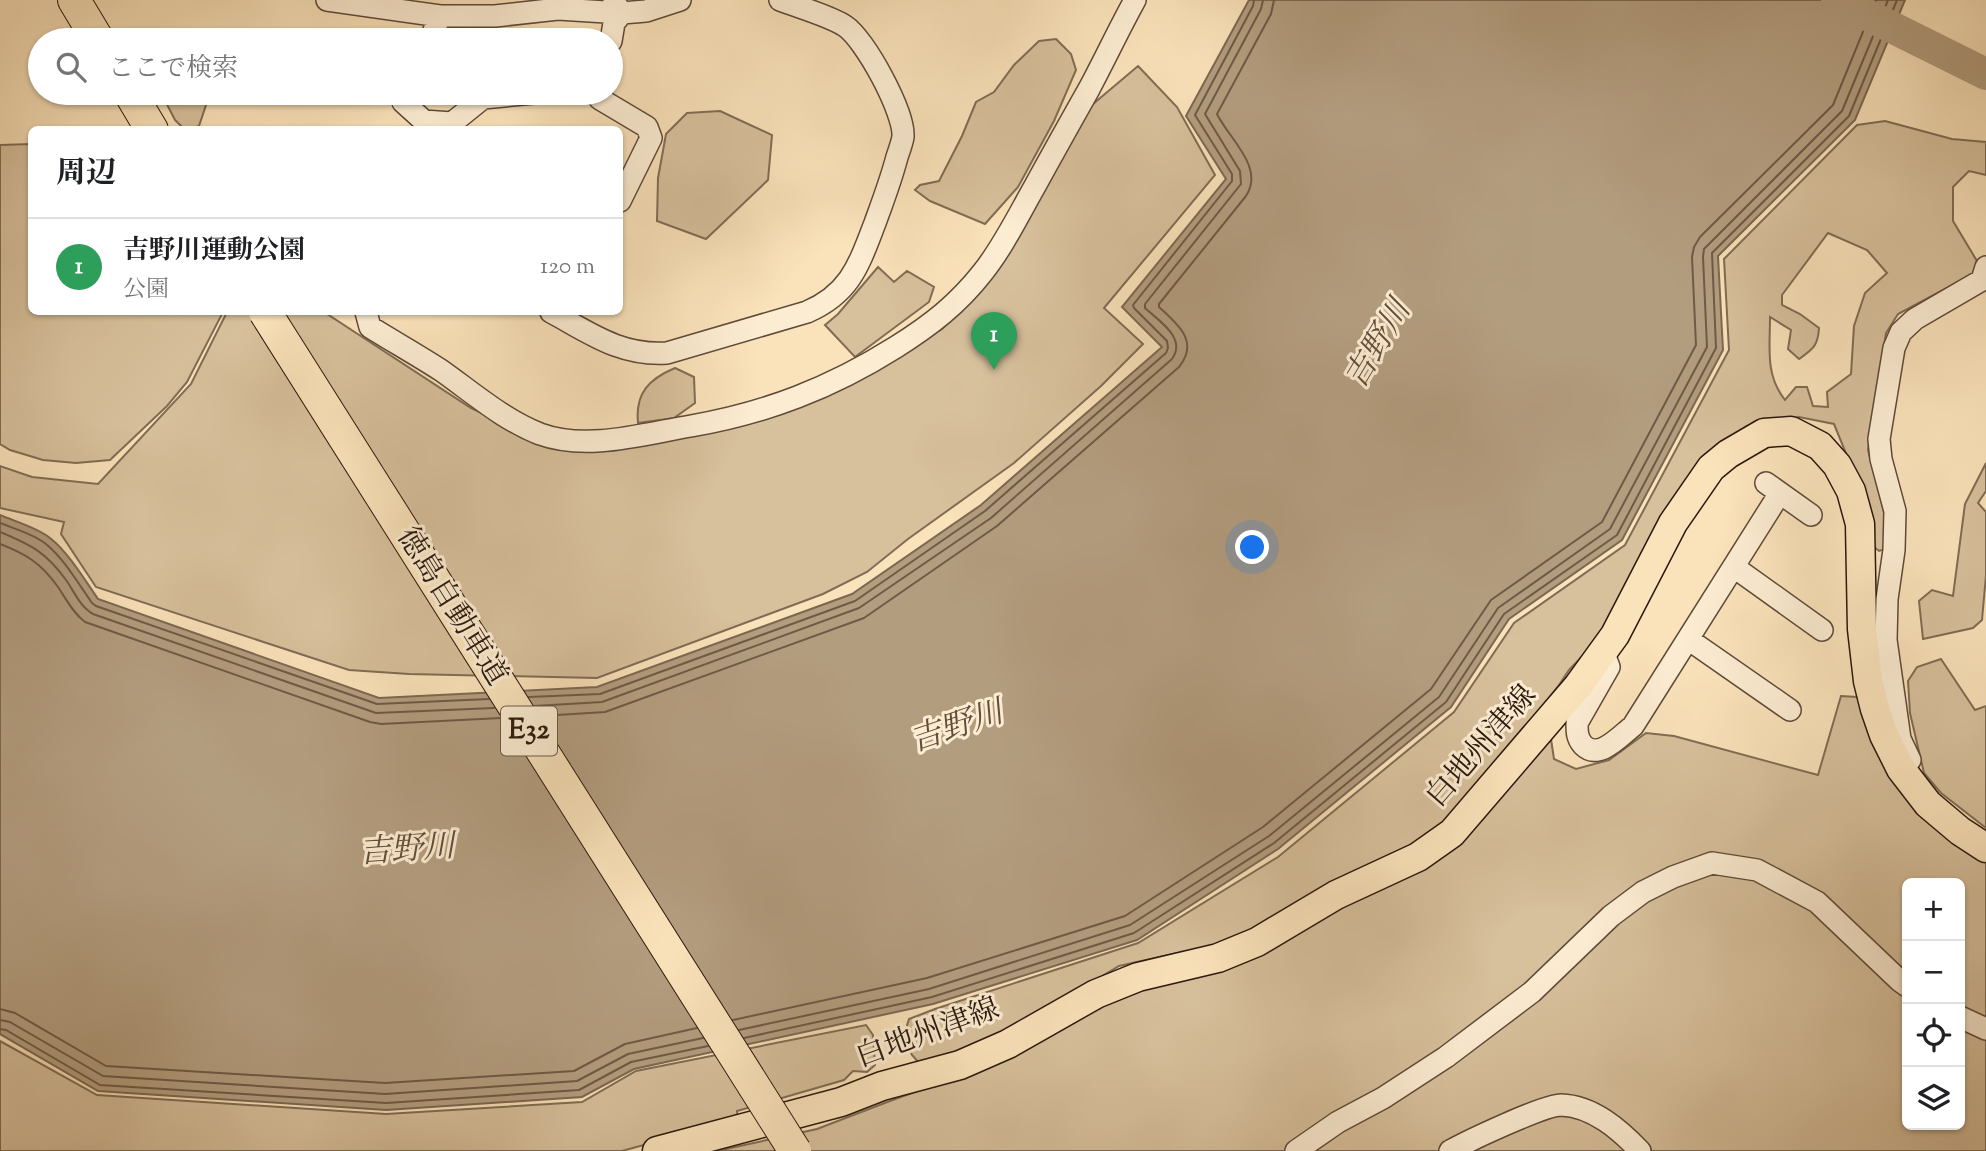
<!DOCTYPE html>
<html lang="ja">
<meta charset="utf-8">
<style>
body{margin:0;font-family:"Sorts Mill Goudy","Noto Serif JP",serif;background:#f6f6f6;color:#202124}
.controls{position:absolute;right:21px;bottom:21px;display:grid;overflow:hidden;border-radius:10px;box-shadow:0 2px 5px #0004}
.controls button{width:63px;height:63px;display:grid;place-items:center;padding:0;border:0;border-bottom:2px solid #e0e0e0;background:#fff;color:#202124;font:35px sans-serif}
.you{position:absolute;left:1253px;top:548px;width:24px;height:24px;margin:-18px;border:5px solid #fff;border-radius:50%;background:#1a73e8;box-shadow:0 0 0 10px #1a73e833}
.badge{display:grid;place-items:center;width:46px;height:46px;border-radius:50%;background:#db2777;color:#fff;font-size:23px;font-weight:700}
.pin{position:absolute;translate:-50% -58px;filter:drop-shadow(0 2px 4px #0008)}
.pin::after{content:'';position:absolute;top:37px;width:24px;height:21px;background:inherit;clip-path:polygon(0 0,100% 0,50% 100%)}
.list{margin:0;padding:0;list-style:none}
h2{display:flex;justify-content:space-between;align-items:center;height:91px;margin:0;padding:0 28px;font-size:30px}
h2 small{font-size:23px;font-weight:400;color:#757577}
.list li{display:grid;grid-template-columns:46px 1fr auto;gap:21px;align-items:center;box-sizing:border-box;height:98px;padding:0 28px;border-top:2px solid #e0e0e0}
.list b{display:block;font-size:26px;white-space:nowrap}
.list p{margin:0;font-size:23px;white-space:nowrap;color:#757577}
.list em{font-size:23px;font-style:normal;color:#757577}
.icon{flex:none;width:38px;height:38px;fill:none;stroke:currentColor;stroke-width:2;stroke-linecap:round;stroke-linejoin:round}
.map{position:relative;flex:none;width:1986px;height:1151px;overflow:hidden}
.search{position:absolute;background:#fff;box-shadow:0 2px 5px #0004;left:28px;top:28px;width:595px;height:77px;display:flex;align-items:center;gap:18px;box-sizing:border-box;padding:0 24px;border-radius:38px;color:#757577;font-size:26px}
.panel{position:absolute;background:#fff;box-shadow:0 2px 5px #0004;left:28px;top:126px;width:595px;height:189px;border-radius:10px}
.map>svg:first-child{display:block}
.green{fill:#d7c09c;stroke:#806c54;stroke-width:2;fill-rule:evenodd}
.water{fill:#b39d7f;stroke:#7c6851;stroke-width:2}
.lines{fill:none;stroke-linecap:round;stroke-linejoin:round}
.shore{stroke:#6e5a46;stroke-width:2}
.river{stroke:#b39d7f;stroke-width:32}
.minor-casing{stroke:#5e4a38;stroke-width:24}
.major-casing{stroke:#2a180c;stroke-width:31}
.highway-casing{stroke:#2a180c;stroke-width:34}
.minor{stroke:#fcecd2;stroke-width:21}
.major{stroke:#fae2ba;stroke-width:28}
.highway{stroke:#fae2ba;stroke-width:32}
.highway-bridge-casing{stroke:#2a180c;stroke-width:34;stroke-linecap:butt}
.highway-bridge{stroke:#fae2ba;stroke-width:32}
.labels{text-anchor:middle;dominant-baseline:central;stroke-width:6;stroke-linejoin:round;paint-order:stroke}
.shield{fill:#fcecd2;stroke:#695847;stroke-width:2}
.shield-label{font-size:28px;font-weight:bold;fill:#2a180c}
.street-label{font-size:30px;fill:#2a180c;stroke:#fcecd2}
.water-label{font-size:32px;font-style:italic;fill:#614d3a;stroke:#fcecd2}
</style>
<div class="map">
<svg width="1986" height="1151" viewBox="0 0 1986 1151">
<rect width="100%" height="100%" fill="#fae2ba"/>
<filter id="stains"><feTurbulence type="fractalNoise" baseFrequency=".00286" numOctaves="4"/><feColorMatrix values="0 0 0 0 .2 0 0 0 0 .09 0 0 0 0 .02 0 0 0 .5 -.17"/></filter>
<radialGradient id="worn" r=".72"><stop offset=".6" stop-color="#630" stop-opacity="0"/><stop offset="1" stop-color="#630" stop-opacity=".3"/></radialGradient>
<!-- green -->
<path class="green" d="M1056,39L1071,54L1076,70L1054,121L1018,187L985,224L930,201L915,190L920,185L939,181L962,136L976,102L994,92L1014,65L1039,41Z
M1138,66L1177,107L1215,175L1104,308L1143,344L1101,386L1014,463L908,539L867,572L823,594L597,678L409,674L349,670L96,587L61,534L64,522L0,508V466L32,477L98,484L191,384L227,312H324L471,408L514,428L566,445L844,384L942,329L974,298L1002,264L1086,110Z
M161,93H210L199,126L191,129H184L175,120Z
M720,111L772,135L768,180L706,239L657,221L658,178L666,134L687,113Z
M1885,121L1952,139L1986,142V175L1969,171L1953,187V221L1977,261L1975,273L1898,314L1886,333L1868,450L1890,535L1885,549L1879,551L1873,546L1856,478L1834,424L1799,417L1747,426L1711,454L1597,641L1569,670L1559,685L1445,830L1224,946L1182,952L1119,966L1002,1037L919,1063L912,1055L904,1035L909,1019L935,1009L1138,943L1278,857L1454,712L1514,623L1625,545L1729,350L1724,259L1857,125ZM1828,233L1867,250L1887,273L1865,293L1854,326L1851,374L1827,392L1828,407L1813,406L1807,387H1796L1785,400C1765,375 1770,348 1770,317L1791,330L1788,349L1799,359C1813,349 1818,346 1819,328L1800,314L1782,305V295Z
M31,144L32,312H223L187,382L167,406L110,460L76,463L43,460L10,450L0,444V145Z
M878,267L894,282L907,271L934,287L929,302L855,357L825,325L838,314Z
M675,368L694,377L695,403L674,418L638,423C635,393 649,379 675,368Z
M1986,463V491L1978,503L1986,512V575L1982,620L1973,628L1923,639L1919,601L1932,590L1953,596L1965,504Z
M1941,659L1975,710L1986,706V828L1941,793L1924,773L1910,713L1908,681L1917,667Z
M1841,696L1857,697L1941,827L1986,857V1151H717L817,1129L890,1101L1010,1057L1133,987L1459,842L1551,739L1554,759L1576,769L1609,760L1646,733L1674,736L1818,775ZM1907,883H1960V1125H1907Z
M866,1025L873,1035L875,1065L867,1072L853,1071L844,1080L737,1111L738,1119L622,1151H0V1041L97,1095L386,1114L582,1102L636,1071Z"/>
<!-- water -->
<path class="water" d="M1249,0H1905L1855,120L1718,256L1723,350L1622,540L1509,619L1451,707L1278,849L1137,940L933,1004L634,1069L582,1097L386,1110L98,1091L0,1034V515C16,522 36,527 50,538C68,552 85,580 98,599L379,698L597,687L852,594L981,505L1162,347L1122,307L1226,179L1186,116Z"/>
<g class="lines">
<!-- shore -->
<path class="shore" d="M0,523C15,529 34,534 46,544C65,560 78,583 92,603L96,606L377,704L489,699
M0,532C31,545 46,552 66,580C74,591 80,607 93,614L376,713L494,708
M0,544C26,554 41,563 58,587C66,599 73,613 85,622L370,722L381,724L501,718
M529,697L600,694L855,601L985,511L1166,353L1168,348L1167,341L1134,308L1133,305L1232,181V174L1195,115L1253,6L1254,0
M534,706L602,702L859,608L991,518L1172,359C1187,338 1159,321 1145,308V304L1241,184L1240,171L1205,114L1261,9L1263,0
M541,716L605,712L864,618L997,526L1179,367C1200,341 1177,324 1159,307V304L1246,196C1265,167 1229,139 1217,114L1271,14L1274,0
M0,1009L15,1013L106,1066L385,1083L574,1071L625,1044L697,1028
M0,1020L10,1022L103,1076L385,1094L577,1081L628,1054L703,1038
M733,1020L927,978L1125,916L1263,827L1431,689L1491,600L1602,522L1696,345L1692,257L1694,247L1700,237L1833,105L1876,0
M0,1029L6,1030L100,1085L386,1103L579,1090L631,1062L708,1046
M739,1030L929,989L1130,925L1269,836L1439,697L1498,608L1610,529L1707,347L1703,257L1704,249L1842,111L1888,0
M744,1038L932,997L1134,933L1274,843L1446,702L1504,614L1617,535L1716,348L1712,253L1849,116L1897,0"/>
<!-- river -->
<path class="river" d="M1837,0L1986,74"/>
<defs>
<path id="minor" d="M327,0L440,16
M614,2L622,13L646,11L680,0
M430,40L440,16H495L558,9L622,13
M611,41L614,23L622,13
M407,93L403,102L424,121L452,123L483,98L534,93
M601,93L600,99L647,127L651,138L620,201
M366,312L370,327C394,342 419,356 442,371C473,393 504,420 540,434C587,451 643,434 691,426C766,413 831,388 896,347C931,325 958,304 983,272C1003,247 1019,214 1035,186C1053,153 1071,121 1089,89C1105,59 1119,29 1135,0
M551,312C590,333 620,356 667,353L807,312C851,293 859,264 875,223C883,201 891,180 897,157C899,151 902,143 903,137C905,113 865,39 845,26C830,16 798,7 780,0
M1766,483L1811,515
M1734,567L1822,630
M1688,639L1790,710
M1603,651L1609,667L1577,723C1577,732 1577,738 1583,745C1599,761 1620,736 1633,726L1780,493
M1910,760L1900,739L1886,640L1887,599L1894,550L1895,511L1881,459L1879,439L1894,348L1901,332L1915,319L1982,280L1986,267
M1960,1017L1986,1029
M1296,1151L1338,1122L1383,1098L1446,1057L1532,992L1611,916L1643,892L1673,877L1712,863L1757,870L1817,902L1900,981L1907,986
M1450,1151C1468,1141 1544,1105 1561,1105C1593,1106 1620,1130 1640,1151"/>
<path id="major" d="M657,1151L841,1102L882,1086L960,1065L1008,1044L1096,994L1138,977L1218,958L1257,942L1336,895L1418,857L1452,833L1578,686L1615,635L1673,523L1711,468L1728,454L1764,433L1791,431L1820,446L1837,465L1851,491L1860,524L1862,629L1868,681L1875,709L1884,735L1901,769L1928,804L1960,831L1986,848"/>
<path id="highway" d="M74,0L98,40
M130,93L152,130"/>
</defs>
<!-- minor casing -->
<use href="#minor" class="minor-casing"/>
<!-- major casing -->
<use href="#major" class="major-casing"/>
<!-- highway casing -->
<use href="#highway" class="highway-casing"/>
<!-- minor -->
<use href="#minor" class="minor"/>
<!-- major -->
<use href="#major" class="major"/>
<!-- highway -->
<use href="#highway" class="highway"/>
<defs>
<path id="highway-bridge" d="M265,312L795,1151"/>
</defs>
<!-- highway-bridge casing -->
<use href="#highway-bridge" class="highway-bridge-casing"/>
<!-- highway-bridge -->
<use href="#highway-bridge" class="highway-bridge"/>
</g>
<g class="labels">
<!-- shield labels -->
<rect class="shield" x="501" y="706.5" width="56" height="49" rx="5"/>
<g class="shield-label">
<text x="529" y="731">E32</text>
</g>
<!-- street labels -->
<g class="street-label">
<text transform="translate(451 607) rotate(58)">徳島自動車道</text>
<text transform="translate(1482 747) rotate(-49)">白地州津線</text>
<text transform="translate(928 1034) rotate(-20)">白地州津線</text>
</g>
<!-- water labels -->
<g class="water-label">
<text transform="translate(1379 345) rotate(-59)">吉野川</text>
<text transform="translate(957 728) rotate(-19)">吉野川</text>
<text transform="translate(407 851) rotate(-4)">吉野川</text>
</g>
</g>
<rect width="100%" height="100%" filter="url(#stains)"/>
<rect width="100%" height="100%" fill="url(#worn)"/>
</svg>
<div class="controls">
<button>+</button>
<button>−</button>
<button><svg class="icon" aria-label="locate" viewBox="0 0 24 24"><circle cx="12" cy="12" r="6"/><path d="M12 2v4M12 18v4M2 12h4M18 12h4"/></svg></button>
<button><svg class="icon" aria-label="layers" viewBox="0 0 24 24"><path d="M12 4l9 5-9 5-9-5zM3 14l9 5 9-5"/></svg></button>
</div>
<div class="you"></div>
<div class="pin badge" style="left:994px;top:370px;background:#2e9e5b">1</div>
<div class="search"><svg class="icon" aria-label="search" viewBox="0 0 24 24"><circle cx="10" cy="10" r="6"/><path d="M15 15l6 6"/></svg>ここで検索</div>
<section class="panel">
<h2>周辺<small></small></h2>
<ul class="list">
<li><span class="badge" style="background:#2e9e5b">1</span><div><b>吉野川運動公園</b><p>公園</p></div><em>120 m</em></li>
</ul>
</section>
</div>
